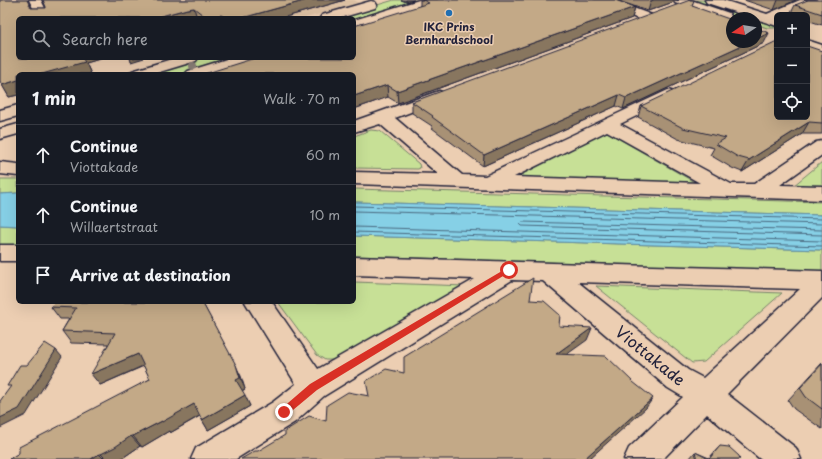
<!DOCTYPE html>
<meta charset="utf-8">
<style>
body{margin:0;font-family:"Playpen Sans",sans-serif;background:#20242c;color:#f1f3f6}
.controls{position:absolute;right:12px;top:12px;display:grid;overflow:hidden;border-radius:6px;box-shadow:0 4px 16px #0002}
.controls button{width:36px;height:36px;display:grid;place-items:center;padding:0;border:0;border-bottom:1px solid #363941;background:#171b24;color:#f1f3f6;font:20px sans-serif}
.compass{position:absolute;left:726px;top:12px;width:36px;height:36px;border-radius:50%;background:#171b24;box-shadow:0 4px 16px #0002;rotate:258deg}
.stop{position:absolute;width:12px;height:12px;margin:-9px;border:3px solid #d93025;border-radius:50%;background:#fff}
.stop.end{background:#d93025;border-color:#fff;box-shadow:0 1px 4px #0008}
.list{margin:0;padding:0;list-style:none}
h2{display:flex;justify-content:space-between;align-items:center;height:52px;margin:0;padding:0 16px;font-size:17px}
h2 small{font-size:13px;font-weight:400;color:#9ea1a6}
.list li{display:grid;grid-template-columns:26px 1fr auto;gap:12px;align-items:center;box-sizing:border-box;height:60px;padding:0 16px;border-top:1px solid #363941}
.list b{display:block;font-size:15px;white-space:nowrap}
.list p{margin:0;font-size:13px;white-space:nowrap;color:#9ea1a6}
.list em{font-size:13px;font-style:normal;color:#9ea1a6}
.icon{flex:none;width:22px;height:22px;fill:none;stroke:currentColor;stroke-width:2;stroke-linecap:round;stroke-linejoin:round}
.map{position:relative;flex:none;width:822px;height:459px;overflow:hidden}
.search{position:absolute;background:#171b24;box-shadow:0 4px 16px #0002;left:16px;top:16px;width:340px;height:44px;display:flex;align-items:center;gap:10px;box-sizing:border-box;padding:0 14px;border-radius:6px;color:#9ea1a6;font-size:15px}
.panel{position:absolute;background:#171b24;box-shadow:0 4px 16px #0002;left:16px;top:72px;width:340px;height:232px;border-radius:6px}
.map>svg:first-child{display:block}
.built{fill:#dcc0a3}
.green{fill:#c7e096;stroke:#748168}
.water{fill:#86d0e6;stroke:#5e8aa2}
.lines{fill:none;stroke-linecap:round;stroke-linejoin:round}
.shore{stroke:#4a687f;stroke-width:1}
.minor-casing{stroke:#22223b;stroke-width:3}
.minor{fill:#ecceb2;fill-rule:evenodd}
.tree{fill:#8b7f78}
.wall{fill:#a89174;stroke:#22223b}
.shaded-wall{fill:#88765e;stroke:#22223b}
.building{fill:#c3a987;stroke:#22223b}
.route{fill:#d93025}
.poi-dot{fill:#1f6fb2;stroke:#ecceb2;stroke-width:1.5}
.labels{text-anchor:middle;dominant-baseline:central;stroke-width:3;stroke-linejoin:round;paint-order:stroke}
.far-poi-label{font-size:11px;font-weight:bold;fill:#22223b;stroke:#ecceb2}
.near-street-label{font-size:16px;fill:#22223b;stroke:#ecceb2}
</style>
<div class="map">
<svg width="822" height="459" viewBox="0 0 822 459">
<rect width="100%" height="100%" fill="#ecceb2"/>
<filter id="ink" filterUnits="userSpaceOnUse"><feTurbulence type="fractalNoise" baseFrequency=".025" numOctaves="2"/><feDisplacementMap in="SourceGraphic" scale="8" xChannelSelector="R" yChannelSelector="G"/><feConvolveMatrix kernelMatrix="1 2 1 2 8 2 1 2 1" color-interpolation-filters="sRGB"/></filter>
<g filter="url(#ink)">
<!-- built -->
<path class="built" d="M273,0H354L359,3L305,18H203Z"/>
<!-- green -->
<path class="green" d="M394,0H423L354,22V18H334Z
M685,0H706L777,24V28H767L756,24V18H737Z
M202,58H237L186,74H147Z
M371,130L380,131L419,164L420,168L418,169L354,168V136Z
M607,132L696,183L517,177Z
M822,162V187L793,186Z
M0,179H18V193L0,194Z
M354,189L822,202V215L354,202Z
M0,225L18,226V245H0Z
M354,236L822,250V271L354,256Z
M354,282L466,286L335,360H325L317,355L278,302H354Z
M596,286L782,293L704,362L692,363Z"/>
<!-- water -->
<path class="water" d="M18,193V226L0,225V194Z
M354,202L822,215V250L354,236Z"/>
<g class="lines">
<!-- shore -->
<path class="shore" d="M354,206L822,219
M354,211L822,224
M354,227L822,241
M822,230L522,222L520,224L522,226L822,235
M354,232L822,246"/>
<defs>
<path id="minor" d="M29,0H41L50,18H38Z
M419,0H437L435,3L354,28V20Z
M595,0H612L652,15L654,18L652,21H644L597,3Z
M673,0H691L729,13L731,16L729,19H721L675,3Z
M705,0H723L767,14L800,0H816L814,3L786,15H777V26L707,3Z
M371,1L375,2L377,5L375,8L340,18H320L322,15Z
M807,40L822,45V54L807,49Z
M175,58H198L196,61L153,74H129L132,71Z
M230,58H252L250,61L209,74H185L188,71Z
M668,90L674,92L676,95L674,98L620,124L731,184H754L816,142L822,141V155L780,185L822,186V200L354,184V172L438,174L380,124L354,132V121L433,93L439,91L445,93L447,96L445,99L395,118L462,175L485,176ZM607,131L700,183L514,177Z
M18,105V116L0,121V110Z
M18,124V134L0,139V129Z
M0,162L18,164V176L0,174Z
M0,245H18V261H0Z
M354,257L822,271V298L727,394L796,448L801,459H760L707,414L663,459H624L629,448L683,397L668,388L543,281L512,280L324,396L295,422L236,459H191L196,448L273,402L296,384L245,302H272L318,369L475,279L354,275ZM578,282L800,289L703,378L688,370Z"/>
</defs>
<!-- minor casing -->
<use href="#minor" class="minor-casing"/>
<!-- minor -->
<use href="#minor" class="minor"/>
</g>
<!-- trees -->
<circle class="tree" cx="193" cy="66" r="4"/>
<!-- wall -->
<path class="wall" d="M0,0H28L32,8H46V7L43,0H345L282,18H18V58H103L86,63L91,74H18V95L9,97L0,81Z
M401,0H414L406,2Z
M420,0H615L635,7L632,18L398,103L388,97L354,109L420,5Z
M616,0H679L648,11Z
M744,0H796L774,10Z
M822,0V25L807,20V15H790L795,5Z
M692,6L764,43L623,109L616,106L483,166L432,128V126L412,113V102Z
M822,51V134H802L742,172L732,168L710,155L714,148L678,139L638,117L641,106Z
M202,302L241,376L245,389L242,391L250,406L208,430L200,416L170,433L169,431L142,447L140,446L121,459H9L150,379L144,366L100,385L108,344L71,343L62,331L69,319H60L51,307Z
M822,363V429L794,409L788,400Z
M720,446L740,459H689L695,452L709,458Z"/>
<!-- shaded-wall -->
<path class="shaded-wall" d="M307,0H345L282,18H242Z
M406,0H414L406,2Z
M654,0H679L648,11L651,1Z
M778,0H796L774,10Z
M635,7L632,18L398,103L397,91Z
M194,8L197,18H154L187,9Z
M221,15L222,18H208Z
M769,33L764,43L623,109L626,98L749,42H756V39Z
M80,58H103L86,63L91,74H42Z
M130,58H144L131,62Z
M18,80V95L9,97L2,85Z
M387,85L388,97L354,109V96Z
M619,95L616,106L483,166L484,155Z
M809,122L802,134L742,172L749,160Z
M592,328L587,340L552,365L556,354Z
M56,350L62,357L26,415L0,428V418Z
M138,354L145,365L100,385L91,374Z
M236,365L245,389L241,391L236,380Z
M245,395L250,406L208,430L202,420Z
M653,398L646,408L589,459H584Z
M194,404L201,415L170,433L169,431L142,447L133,436L162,421Z
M131,436L140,446L124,457L121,459H106L101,454Z
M99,454L104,459H91Z"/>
<!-- building -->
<path class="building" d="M0,0H27L31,8H46V7L43,0H307L242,18H226L221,15L207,18L194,8L187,9L154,18H18V58H82L85,62L42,74H18V80L2,85L0,81Z
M423,0H615L635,7L397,91L387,85L354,96V74H204L255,58H354V26L429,3Z
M690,0H694L692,6L732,20V42H749L626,98L619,95L484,155L432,117L433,116L412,102Z
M808,0H822V14L795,5Z
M756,28L769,33L756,39Z
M777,41V117H807V46L822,51V123L809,122L749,160L738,157L716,144L726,138L683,128L641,106Z
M533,278L530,300L544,301L560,315L559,326L592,328L556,354L606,356L633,382L653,398L584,459H241L255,451H258L285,435V431L309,416L326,421L327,405L348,392L369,396L366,381L386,369L404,373V357Z
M55,302H202L236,365L240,378L236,380L245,395L202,420L194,404L162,422V421L133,436H131L115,447L101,454H99L91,459H9L19,453V447L150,379L138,354L91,374L115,333L62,331L76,308L51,307Z
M45,343L56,350L19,409L0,418V401L11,386H7L20,365H27Z
M822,364V409L806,397L800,388Z
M720,446L729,447L739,456L740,459H697L695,452L709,459Z"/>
</g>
<!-- route -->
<path class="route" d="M507,268H509L513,270L317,390L287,415L284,416L281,415L280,412L281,409L310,384Z"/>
<!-- markers -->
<circle class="poi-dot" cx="449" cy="13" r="4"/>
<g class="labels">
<!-- far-poi labels -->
<g class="far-poi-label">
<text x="449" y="26">IKC Prins<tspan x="449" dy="13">Bernhardschool</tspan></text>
</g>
<!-- near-street labels -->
<g class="near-street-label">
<text transform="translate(651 355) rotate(39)">Viottakade</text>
</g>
</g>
</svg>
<div class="controls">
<button>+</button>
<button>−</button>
<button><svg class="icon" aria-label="locate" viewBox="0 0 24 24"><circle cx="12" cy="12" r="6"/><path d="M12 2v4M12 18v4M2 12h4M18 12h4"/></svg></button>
</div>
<svg class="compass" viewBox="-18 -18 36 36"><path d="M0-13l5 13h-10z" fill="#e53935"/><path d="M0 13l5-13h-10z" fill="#9ea1a6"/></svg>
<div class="stop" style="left:509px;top:270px"></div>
<div class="stop end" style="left:284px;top:412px"></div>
<div class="search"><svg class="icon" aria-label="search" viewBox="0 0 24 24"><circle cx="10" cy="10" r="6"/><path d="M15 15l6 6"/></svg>Search here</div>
<section class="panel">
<h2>1 min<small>Walk · 70 m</small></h2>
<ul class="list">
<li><svg class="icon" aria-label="ahead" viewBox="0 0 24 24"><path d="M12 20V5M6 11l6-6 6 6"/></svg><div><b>Continue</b><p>Viottakade</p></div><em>60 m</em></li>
<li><svg class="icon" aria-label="ahead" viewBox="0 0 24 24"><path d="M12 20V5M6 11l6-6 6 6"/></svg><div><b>Continue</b><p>Willaertstraat</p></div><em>10 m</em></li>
<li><svg class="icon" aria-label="arrive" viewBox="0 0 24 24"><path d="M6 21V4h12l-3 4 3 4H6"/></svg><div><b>Arrive at destination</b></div></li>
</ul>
</section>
</div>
